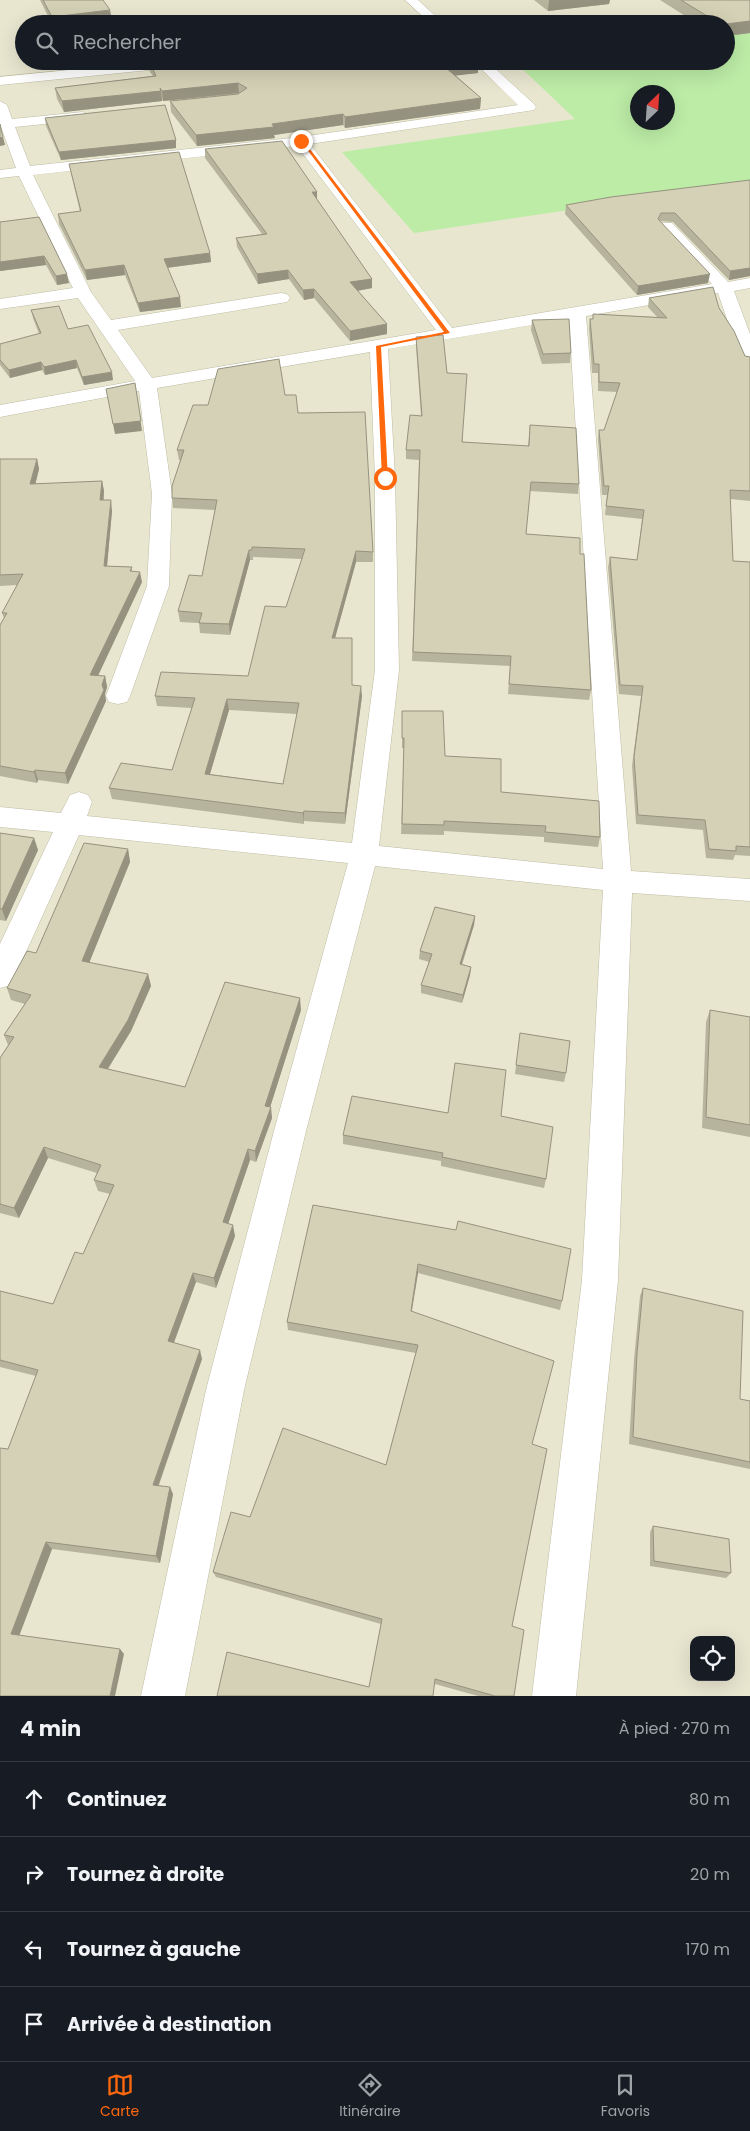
<!DOCTYPE html>
<html lang="fr">
<meta charset="utf-8">
<style>
body{margin:0;font-family:Poppins,sans-serif;background:#242831;color:#f1f3f6}
.controls{position:absolute;right:15px;bottom:15px;display:grid;overflow:hidden;border-radius:10px;box-shadow:0 5px 20px #0002}
.controls button{width:45px;height:45px;display:grid;place-items:center;padding:0;border:0;border-bottom:1px solid #363941;background:#171b24;color:#f1f3f6;font:25px sans-serif}
.compass{position:absolute;left:630px;top:85px;width:45px;height:45px;border-radius:50%;background:#171b24;box-shadow:0 5px 20px #0002;rotate:25deg}
.stop{position:absolute;width:15px;height:15px;margin:-11px;border:4px solid #ff680d;border-radius:50%;background:#fff}
.stop.end{background:#ff680d;border-color:#fff;box-shadow:0 1px 5px #0008}
.list{margin:0;padding:0;list-style:none}
h2{display:flex;justify-content:space-between;align-items:center;height:65px;margin:0;padding:0 20px;font-size:21px}
h2 small{font-size:16px;font-weight:400;color:#9ea1a6}
.list li{display:grid;grid-template-columns:32px 1fr auto;gap:15px;align-items:center;box-sizing:border-box;height:75px;padding:0 20px;border-top:1px solid #363941}
.list b{display:block;font-size:19px;white-space:nowrap}
.list em{font-size:16px;font-style:normal;color:#9ea1a6}
.icon{flex:none;width:28px;height:28px;fill:none;stroke:currentColor;stroke-width:2;stroke-linecap:round;stroke-linejoin:round}
.map{position:relative;flex:none;width:750px;height:1696px;overflow:hidden}
.search{position:absolute;background:#171b24;box-shadow:0 5px 20px #0002;left:15px;right:15px;top:15px;height:55px;display:flex;align-items:center;gap:12px;box-sizing:border-box;padding:0 18px;border-radius:28px;color:#9ea1a6;font-size:19px}
.sheet{height:365px;background:#171b24}
nav{display:flex;justify-content:space-around;align-items:center;box-sizing:border-box;height:70px;border-top:1px solid #363941;background:#171b24;font-size:14px;color:#9ea1a6}
nav a{display:grid;justify-items:center;gap:2px}
nav .on{color:#ff680d}
.map>svg:first-child{display:block}
.residential{fill:#e8e6cf;fill-rule:evenodd}
.green{fill:#bceca6;fill-rule:evenodd}
.lines{fill:none;stroke-linecap:round;stroke-linejoin:round}
.minor-casing{stroke:#bfbca4;stroke-width:1}
.minor{fill:#fff;fill-rule:evenodd}
.wall{fill:#b7b49d;fill-rule:evenodd}
.shaded-wall{fill:#95927f}
.building{fill:#d5d1b6;stroke:#95927f;fill-rule:evenodd}
.route{fill:#ff680d}
</style>
<div class="map">
<svg width="750" height="1696" viewBox="0 0 750 1696">
<rect width="100%" height="100%" fill="#f3f2e2"/>
<!-- residential -->
<path class="residential" d="M0,0H750V1696H0ZM24,24H726V61H24ZM638,92H668V122H638ZM694,1640H731V1677H694Z"/>
<!-- green -->
<path class="green" d="M750,32V183L414,233L342,152L575,119L514,61H726V35ZM638,92H668V122H638Z"/>
<g class="lines">
<defs>
<path id="minor" d="M405,0H418L444,24H431Z
M159,61H205L199,65L0,85V77Z
M473,61H487L534,104L536,107L534,110L310,144L452,328L712,284L660,229L658,226L660,223H672L728,282L750,278V288L734,291L750,334V365L744,364L741,360L718,293L586,316L631,871L750,879V901L632,893L618,1280L576,1696H532L582,1280L603,890L375,866L306,1131L244,1390L185,1696H141L206,1390L274,1131L348,863L79,835L11,985L0,988V944L53,832L0,827V807L61,813L70,795L79,792L88,795L92,802L87,816L352,843L375,670V478L370,352L157,388L172,494L169,586L130,696L127,702L118,704L109,702L106,696L147,586L152,494L139,391L0,417V405L135,381L78,298L0,309V299L73,288L19,176L0,178V170L16,168L0,124V101L7,105L12,119L83,112L90,116L83,120L15,127L30,166L301,137L518,105ZM297,146L436,330L152,378L118,330L281,303L287,302L290,298L287,294L281,293L111,320L91,292L33,175ZM569,319L603,869L379,846L399,670L395,478L388,349Z"/>
</defs>
<!-- minor casing -->
<use href="#minor" class="minor-casing"/>
<!-- minor -->
<use href="#minor" class="minor"/>
</g>
<!-- wall -->
<path class="wall" d="M40,0H103L112,19L72,24H52Z
M534,0H610L609,4L548,11Z
M660,0H750V33L726,36V24H698Z
M149,61L272,69L478,73L455,75L481,98L480,109L345,128L343,125L274,135L275,138L197,146L171,112L170,101L238,94H239L163,101L162,99V101L64,112L57,99L55,88L153,76L150,72Z
M45,118L176,140V148L61,160L46,126Z
M205,149L317,192V200L372,279V288L358,291L387,324V334L350,341L314,298L304,300L289,279L258,284L237,247L236,238L262,234L205,158Z
M69,164L210,253L211,262L167,268L181,307L140,312L125,275L87,280L59,224L58,214L80,212Z
M750,180V277V276L729,280L673,222L660,221L708,283L637,295L565,214L566,205Z
M39,217L69,283L57,285L46,265L0,271V222Z
M649,298L719,308L745,356L750,357V501L730,499L733,561L750,562V856L735,855L733,860L706,858L703,830L636,824L632,766L641,696L619,694L608,567L610,557L637,560L642,519L605,515L607,495H602L598,439L599,430H604L617,392L598,391V373H592L589,328L590,319H593V314L657,317L648,307Z
M31,310L68,329L113,380L84,385L77,368L45,375L42,370L10,378L0,365V344L39,334L33,318Z
M532,320L571,353L570,363L542,364L531,330Z
M416,337L447,373L463,442L528,446L530,425L579,484L578,494L530,491L526,534L580,554L591,690L589,700L508,694L510,666L412,661L419,460L406,459V450L421,416L416,346Z
M285,395L298,413L373,552V562H356L335,638L352,685L362,696L345,824L304,821V824L112,799L109,788L172,770L192,708L157,706L155,696L248,676L286,607L302,559L253,557V560H250L230,635L200,633L199,623L180,622L178,611L202,576L215,510L173,508L172,498L180,460H179L177,450L208,405ZM229,710L297,714L283,784L210,774Z
M0,459H37L39,469L35,484L102,481L104,491V500L112,511L107,566L132,567V571L142,582L98,676H105L107,687L105,694L106,701L68,784L38,780L37,783L0,776V625L4,618L2,613L17,585L0,586Z
M402,711L445,756L501,792L600,837L598,847L544,842V837L444,831V835L401,834L404,748H402Z
M0,833L34,838L38,850L6,921L0,920Z
M128,849L130,862L89,963L148,974L151,986L131,1031L108,1069L185,1087L301,1010L270,1107L272,1118L256,1162L250,1160L228,1224L235,1236L216,1288L196,1282L174,1343L202,1359L159,1485L173,1494L160,1563L52,1549L19,1635L124,1654L0,1696L8,1449L36,1376L0,1367V1291L53,1304L83,1254L110,1194L98,1191L94,1180L97,1173L48,1158L19,1218L0,1213V1058L8,1045L4,1035L25,1004L11,1000L7,988L36,953Z
M475,916L474,925L462,965L471,967L470,975L462,1003L421,993V985L429,962L419,959L420,951Z
M710,1010L750,1017V1137L702,1128L706,1022Z
M520,1033L566,1073L564,1082L515,1074Z
M448,1113L501,1116L546,1179L544,1188L441,1166V1161L343,1144V1135Z
M313,1205L562,1301L560,1310L418,1273L412,1311L532,1444L512,1626L514,1696H478L435,1684L369,1687L381,1624L216,1577L213,1572L250,1517L386,1465L416,1353L288,1330L287,1322Z
M643,1288L740,1399L750,1401V1469L629,1444L634,1360L640,1296Z
M653,1526L731,1573L726,1578L650,1566V1532Z"/>
<!-- shaded-wall -->
<path class="shaded-wall" d="M549,0H610L609,4L548,11Z
M110,10L112,19L72,24H53L52,17Z
M750,21V33L726,36V24Z
M478,62V73L444,77V66Z
M238,83L239,93L163,101L162,91Z
M161,91L162,101L64,112L62,101Z
M481,98L480,109L345,128V117Z
M343,114V125L274,135L275,138L197,146L196,135Z
M3,137L5,145L0,146V138Z
M176,140V148L61,160L59,152Z
M312,192H317V201Z
M210,253L211,262L165,268L164,259Z
M44,256L46,265L0,271V262Z
M124,265L125,275L87,280L85,270Z
M750,268V276L729,280L730,271Z
M288,270L289,279L258,284L257,274Z
M67,274L69,283L57,285L56,276Z
M710,274L708,283L637,295L638,286Z
M372,279V288L350,292V282Z
M314,289V298L304,300L303,290Z
M180,297L181,307L140,312L138,303Z
M387,324V334L350,341V331Z
M76,360L77,368L45,375L44,367Z
M41,362L42,370L10,378L9,370Z
M112,372L113,380L84,385L82,377Z
M135,383L142,431L115,434L113,424Z
M37,459L39,469L33,494L30,484Z
M102,481L104,491L102,511L100,500Z
M111,500L112,511L106,577L104,566Z
M249,550L250,560L230,635L229,624Z
M356,551V562L332,649V638Z
M140,572L142,582L93,686L90,675Z
M105,676L107,687L105,694L106,701L68,784L65,773Z
M361,686L362,696L345,824V813Z
M227,699L229,710L207,784L205,774Z
M35,770L38,780L37,783L34,772Z
M304,811V824L303,813Z
M34,838L38,850L6,921L2,909Z
M128,849L130,862L85,973L82,961Z
M475,916L474,925L459,972L460,964Z
M471,967L470,975L462,1003L463,995Z
M148,974L151,986L131,1031L102,1078L99,1067Z
M300,998L301,1010L267,1117L265,1106Z
M271,1107L272,1118L256,1162L255,1151Z
M44,1147L48,1158L19,1218L14,1208Z
M248,1149L250,1160L225,1233L223,1222Z
M233,1225L235,1236L216,1288L214,1278Z
M418,1264V1273L410,1320L411,1311Z
M193,1273L196,1282L171,1350L168,1341Z
M200,1350L202,1359L156,1492L153,1485Z
M170,1487L173,1494L160,1563L156,1556Z
M46,1542L52,1549L18,1639L11,1634Z
M120,1649L124,1654L115,1696H110Z"/>
<!-- building -->
<path class="building" d="M43,0H103L110,10L52,17Z
M681,0H750V21L726,24H720Z
M149,61H265L272,69L338,61H438L481,98L345,117L343,114L272,124L274,127L196,135L170,101L238,94L247,88L238,83L162,91L160,88L161,91L62,101L55,88L156,76Z
M439,61H477L478,62L444,66Z
M165,105L176,140L59,152L45,118Z
M0,124L3,137L0,138Z
M282,141L317,192H312L372,279L350,282L387,324L350,331L314,289L303,290L288,270L257,274L236,238L267,234L205,149Z
M179,152L210,253L164,259L180,297L138,303L124,265L85,270L58,214L81,211L69,164Z
M750,180V268L730,271L675,213H661L658,219L710,274L638,286L566,205L611,197Z
M39,217L67,274L56,276L44,256L0,262V222Z
M713,287L719,308L734,331L745,356L750,357V491L730,490L733,561L750,562V847L736,846V851L709,849L705,820L638,815L634,757L643,686L620,685L610,557L637,560L644,510L606,506L609,486H604L599,430H604L620,383L599,382V364H594L590,319H593V314L667,318L649,298Z
M59,306L68,329L88,325L112,372L82,377L76,360L44,367L41,362L9,370L0,360V344L41,333L31,310Z
M569,319L571,353L543,354L532,320Z
M443,335L447,373L467,374L462,442L529,446L530,425L576,428L579,484L531,482L526,534L580,538V554H584L591,690L509,684L511,656L413,652L420,450H406L410,415L422,416L416,337Z
M279,359L285,395H296L298,413L365,412L373,552L356,551L332,638H352V685L361,686L345,813L304,811L303,813L109,788L121,763L172,770L195,698L155,696L161,672L248,676L265,606L286,607L305,549L252,547V550H249L229,624L199,623L202,613L178,611L189,575L202,576L217,500L172,498V486L184,450H177L193,405H208L218,369ZM227,699L299,703L283,784L205,774Z
M135,383L141,421L113,424L106,389Z
M0,459H37L30,484L102,481L100,500H111L104,566L132,567L130,571L140,572L90,675L105,676L102,685L104,690L65,773L35,770L34,772L0,766V625L7,613H2L23,574L0,575Z
M402,711H443L445,756L501,759V792L599,801L600,837L545,832L546,826L444,821V825L402,824L404,738H402Z
M0,833L34,838L2,909H0Z
M84,843L128,849L82,961L148,974L128,1020L99,1067L185,1087L225,982L300,998L265,1106L271,1107L255,1151L248,1149L223,1222L233,1225L214,1278L193,1273L168,1341L200,1350L153,1485L170,1487L156,1556L46,1542L11,1634L120,1649L110,1696H0V1448L8,1449L38,1370L0,1360V1291L53,1304L75,1252L83,1254L114,1185L94,1180L101,1165L44,1147L14,1208L0,1204V1058L14,1037L4,1035L31,995L7,988L27,951L36,953Z
M435,907L475,916L460,964L471,967L463,995L421,985L432,954L420,951Z
M710,1010L750,1017V1125L706,1117Z
M520,1033L570,1041L566,1073L516,1065Z
M455,1063L506,1070L501,1116L553,1127L546,1179L442,1157L443,1153L343,1135L352,1096L448,1113Z
M313,1205L456,1230L458,1221L571,1249L562,1301L418,1264L411,1311L554,1361L532,1444L547,1449L512,1626L524,1630L514,1696H495L435,1679L433,1696H217L227,1652L369,1687L382,1619L213,1572L231,1512L250,1517L283,1428L386,1465L418,1345L287,1322Z
M643,1288L743,1311L740,1399L750,1401V1462L633,1437L637,1353Z
M653,1526L729,1539L731,1573L654,1561Z"/>
<!-- route -->
<path class="route" d="M300,140H303L450,333L381,347L388,479L382,478L376,346L444,332Z"/>
</svg>
<div class="controls">
<button><svg class="icon" aria-label="locate" viewBox="0 0 24 24"><circle cx="12" cy="12" r="6"/><path d="M12 2v4M12 18v4M2 12h4M18 12h4"/></svg></button>
</div>
<svg class="compass" viewBox="-18 -18 36 36"><path d="M0-13l5 13h-10z" fill="#e53935"/><path d="M0 13l5-13h-10z" fill="#9ea1a6"/></svg>
<div class="stop" style="left:385px;top:478px"></div>
<div class="stop end" style="left:301px;top:141px"></div>
<div class="search"><svg class="icon" aria-label="search" viewBox="0 0 24 24"><circle cx="10" cy="10" r="6"/><path d="M15 15l6 6"/></svg>Rechercher</div>
</div>
<section class="sheet">
<h2>4 min<small>À pied · 270 m</small></h2>
<ul class="list">
<li><svg class="icon" aria-label="ahead" viewBox="0 0 24 24"><path d="M12 20V5M6 11l6-6 6 6"/></svg><div><b>Continuez</b></div><em>80 m</em></li>
<li><svg class="icon" aria-label="right" viewBox="0 0 24 24"><path d="M7 20v-9h11M14 6l5 5-5 5"/></svg><div><b>Tournez à droite</b></div><em>20 m</em></li>
<li><svg class="icon" aria-label="left" viewBox="0 0 24 24"><path d="M17 20v-9H6M10 6l-5 5 5 5"/></svg><div><b>Tournez à gauche</b></div><em>170 m</em></li>
<li><svg class="icon" aria-label="arrive" viewBox="0 0 24 24"><path d="M6 21V4h12l-3 4 3 4H6"/></svg><div><b>Arrivée à destination</b></div></li>
</ul>
</section>
<nav>
<a class="on"><svg class="icon" aria-label="map" viewBox="0 0 24 24"><path d="M3 6l6-2 6 2 6-2v14l-6 2-6-2-6 2zM9 4v14M15 6v14"/></svg>Carte</a>
<a><svg class="icon" aria-label="directions" viewBox="0 0 24 24"><path d="M12 3l9 9-9 9-9-9zM9 14v-3h6M13 9l2 2-2 2"/></svg>Itinéraire</a>
<a><svg class="icon" aria-label="saved" viewBox="0 0 24 24"><path d="M7 4h10v16l-5-4-5 4z"/></svg>Favoris</a>
</nav>
